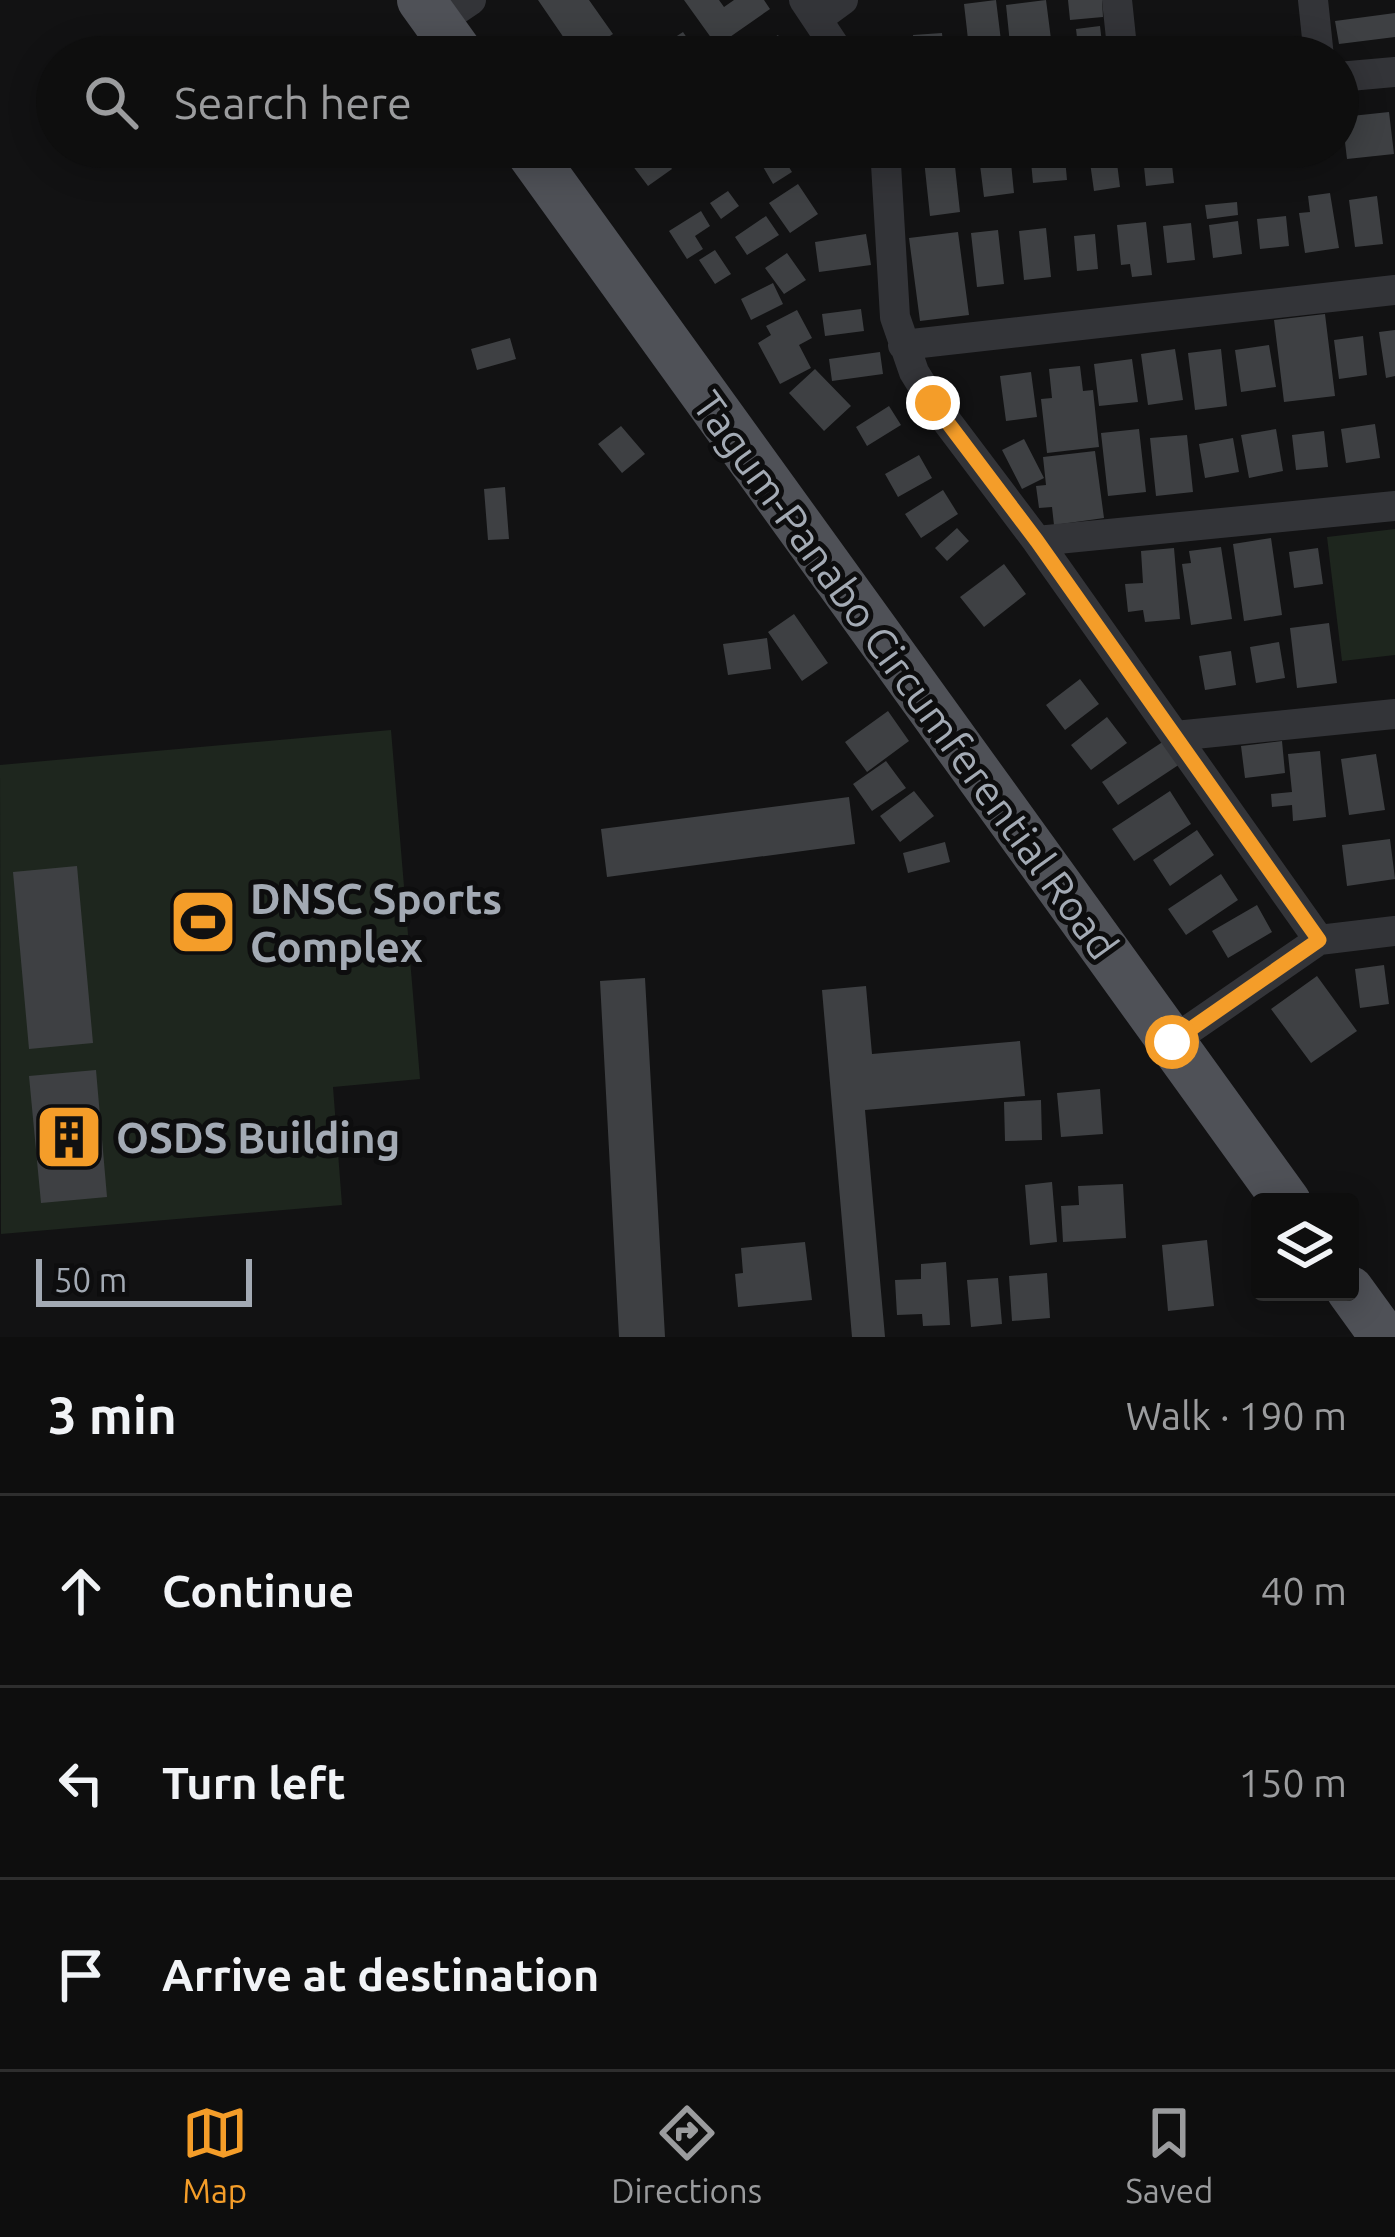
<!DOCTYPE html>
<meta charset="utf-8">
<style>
body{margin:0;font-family:Ubuntu,sans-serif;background:#171717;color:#f1f3f6}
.controls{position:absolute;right:36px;bottom:36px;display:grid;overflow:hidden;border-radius:12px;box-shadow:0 6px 30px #0003}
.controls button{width:108px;height:108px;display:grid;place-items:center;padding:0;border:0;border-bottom:3px solid #2e2e2e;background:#0e0e0e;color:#f1f3f6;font:60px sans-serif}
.scale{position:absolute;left:36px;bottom:30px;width:216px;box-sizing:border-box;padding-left:12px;border:6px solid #a3aab4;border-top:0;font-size:33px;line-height:42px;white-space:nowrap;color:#a3aab4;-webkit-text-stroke:9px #0d0d0e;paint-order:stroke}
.stop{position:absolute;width:36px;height:36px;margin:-27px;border:9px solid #f49d29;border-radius:50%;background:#fff}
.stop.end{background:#f49d29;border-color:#fff;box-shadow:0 3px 12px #0008}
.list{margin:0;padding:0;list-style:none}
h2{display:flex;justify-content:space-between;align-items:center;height:156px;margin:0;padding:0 48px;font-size:51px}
h2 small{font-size:39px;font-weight:400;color:#9b9c9e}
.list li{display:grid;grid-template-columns:78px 1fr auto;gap:36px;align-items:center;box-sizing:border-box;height:192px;padding:0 48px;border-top:3px solid #2e2e2e}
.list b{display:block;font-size:45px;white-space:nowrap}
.list em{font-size:39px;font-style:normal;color:#9b9c9e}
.icon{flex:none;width:66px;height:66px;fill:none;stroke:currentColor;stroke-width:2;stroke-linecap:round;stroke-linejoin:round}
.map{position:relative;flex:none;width:1395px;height:1337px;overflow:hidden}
.search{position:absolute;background:#0e0e0e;box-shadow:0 6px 30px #0003;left:36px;right:36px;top:36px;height:132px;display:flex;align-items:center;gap:30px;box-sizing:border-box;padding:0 42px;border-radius:66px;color:#9b9c9e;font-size:45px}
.sheet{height:732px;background:#0e0e0e}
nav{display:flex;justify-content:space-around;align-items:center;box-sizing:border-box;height:168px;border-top:3px solid #2e2e2e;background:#0e0e0e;font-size:33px;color:#9b9c9e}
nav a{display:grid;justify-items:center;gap:6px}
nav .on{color:#f49d29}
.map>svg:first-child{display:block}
.green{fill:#1e261e}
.building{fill:#3e4043}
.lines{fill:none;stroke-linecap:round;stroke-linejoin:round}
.minor{stroke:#333438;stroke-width:30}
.primary{stroke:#4f5157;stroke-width:48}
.route{stroke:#f49d29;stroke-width:15}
.labels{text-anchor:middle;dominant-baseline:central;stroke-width:10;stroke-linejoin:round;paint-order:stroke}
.street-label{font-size:42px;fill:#a3aab4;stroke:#0d0d0e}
.poi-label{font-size:42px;font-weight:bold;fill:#a3aab4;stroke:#0d0d0e;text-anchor:start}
</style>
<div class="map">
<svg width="1395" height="1337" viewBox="0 0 1395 1337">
<rect width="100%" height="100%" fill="#121213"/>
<!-- green -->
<path class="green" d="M1395,529V655L1342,661L1327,537Z
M391,730L420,1079L333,1087L342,1205L1,1234L0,765Z"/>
<!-- building -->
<path class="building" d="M538,0H589L613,34L577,57Z
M684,0H719L724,7L734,0H764L770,9L717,46Z
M996,0L1003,57H970L964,4Z
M1046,0L1051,39L1010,44L1006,5Z
M1068,0H1102L1103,17L1070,20Z
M1395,13V37L1339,44L1335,21Z
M1100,26L1102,43L1078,46L1076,29Z
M683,32L700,57H654L651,53Z
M942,33L944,57H915L913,35Z
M778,35L791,57H753L750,52Z
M1055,43L1057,57H1008L1007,49Z
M1389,112L1394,154L1347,159L1342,117Z
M648,147H655L672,169L648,186L629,161Z
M787,147H830L798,166Z
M1064,147L1067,180L1033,183L1030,151Z
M1115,147L1120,187L1094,191L1088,148Z
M1142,147H1170L1174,183L1146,186Z
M1196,147H1225L1227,161L1199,165Z
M1252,147H1280L1282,160L1254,163Z
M1286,147H1316V151L1303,152L1305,166L1289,168Z
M1010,153L1014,193L984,197L979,157Z
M781,154L792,172L773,184L762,165Z
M954,157L960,212L930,216L924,160Z
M798,184L818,214L790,233L769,203Z
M728,191L739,206L721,219L710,203Z
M1330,193L1339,248L1305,253L1299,213L1310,212L1308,196Z
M1377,196L1383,244L1355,247L1349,200Z
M1237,202L1238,215L1207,219L1205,205Z
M701,211L710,226L695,236L703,249L687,259L669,231Z
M766,216L779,235L747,255L735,237Z
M1286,216L1289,246L1260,249L1257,219Z
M1238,221L1242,254L1213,258L1209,225Z
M1146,222L1152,275L1132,277L1130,264L1121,265L1117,225Z
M1191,223L1195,260L1167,263L1163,226Z
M1046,228L1051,277L1024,280L1019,231Z
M998,230L1004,284L977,287L971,233Z
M958,232L969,315L920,321L909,238Z
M866,234L871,265L819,272L815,242Z
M1095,234L1098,269L1077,271L1074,236Z
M715,250L731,274L715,284L699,260Z
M787,253L806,280L784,294L765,268Z
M773,283L783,304L751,320L741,299Z
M861,309L864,331L825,336L822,314Z
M797,310L812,338L799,345L811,368L780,384L758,343L771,335L766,326Z
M1325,314L1335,396L1284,402L1274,320Z
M1395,330V376L1386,378L1379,332Z
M1363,336L1367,375L1339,379L1334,340Z
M510,338L516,359L477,370L471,349Z
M1269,345L1276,387L1241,392L1235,350Z
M1175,349L1183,400L1148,405L1141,354Z
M1221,349L1227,406L1195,410L1188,353Z
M880,352L883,374L832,381L829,359Z
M1132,359L1138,402L1099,406L1094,364Z
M1080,366L1083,391L1093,390L1099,447L1047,453L1041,399L1052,398L1049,369Z
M815,369L851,406L824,431L789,393Z
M1031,372L1037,417L1006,421L1000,376Z
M889,406L901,425L867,446L856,427Z
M1375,424L1380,458L1346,463L1341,429Z
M621,426L645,454L622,473L598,444Z
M1139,429L1146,492L1108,496L1101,433Z
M1276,429L1283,471L1249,478L1241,435Z
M1324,431L1328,467L1296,470L1292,435Z
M1187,435L1193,492L1156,496L1150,438Z
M1233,438L1239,472L1205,478L1199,444Z
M1024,439L1044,478L1022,489L1002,450Z
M1095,451L1104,518L1054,525L1052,507L1039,508L1036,486L1046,485L1043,457Z
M919,455L932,478L898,497L885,474Z
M505,487L509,539L488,540L484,489Z
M943,490L958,514L921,538L905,514Z
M957,528L969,541L947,561L935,548Z
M1271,538L1282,615L1244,621L1233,544Z
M1221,547L1232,619L1191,625L1182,564L1191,563L1189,551Z
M1174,548L1180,619L1145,622L1143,610L1128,612L1125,584L1143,583L1141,551Z
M1318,548L1323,584L1294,588L1289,552Z
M1004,564L1026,594L984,627L960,597Z
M794,614L828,663L802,681L768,632Z
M1329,623L1337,683L1297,688L1290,628Z
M767,638L771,669L728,675L723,644Z
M1279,642L1285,678L1256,683L1250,647Z
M1231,651L1236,685L1205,690L1199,656Z
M1080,679L1099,704L1065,730L1046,705Z
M888,711L909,741L867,772L845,742Z
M1107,717L1127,743L1091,770L1071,745Z
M1164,741L1180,764L1118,805L1102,782Z
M1282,741L1285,773L1245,778L1241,746Z
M1320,751L1326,817L1293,821L1292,805L1272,807L1271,794L1292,792L1288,754Z
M1376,754L1385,810L1349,815L1341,759Z
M886,761L906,788L872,811L853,784Z
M914,791L934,816L900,842L880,816Z
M1170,791L1191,824L1134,861L1112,829Z
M849,797L855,844L607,877L601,829Z
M1197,830L1214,855L1170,886L1153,860Z
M1390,839L1395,879L1347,886L1342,845Z
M945,842L950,862L908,873L903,853Z
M77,866L93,1043L29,1049L13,872Z
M1221,874L1238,900L1186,935L1168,909Z
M1257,905L1272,932L1228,958L1212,931Z
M1384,965L1389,1004L1360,1008L1355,969Z
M1317,976L1357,1031L1311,1063L1271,1009Z
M645,978L665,1337H619L600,981Z
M866,986L872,1054L1020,1041L1025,1096L865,1110L885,1337H852L822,990Z
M96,1070L107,1197L41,1203L29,1076Z
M1100,1089L1103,1134L1061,1137L1057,1093Z
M1041,1100L1042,1140L1005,1141L1004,1102Z
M1052,1182L1057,1242L1030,1245L1025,1185Z
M1123,1184L1126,1238L1063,1242L1061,1206L1079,1205L1078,1186Z
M1207,1240L1214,1306L1168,1311L1162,1245Z
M805,1242L812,1300L738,1307L735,1274L743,1273L741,1248Z
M946,1262L950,1325L923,1326L922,1314L897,1315L895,1280L921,1279V1264Z
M1047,1273L1050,1318L1012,1321L1009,1276Z
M998,1278L1002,1324L971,1327L967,1280Z"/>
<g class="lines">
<!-- minor -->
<path class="minor" d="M804,0L842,57
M1117,0L1123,57
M1313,0L1319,57
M817,19L843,0
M437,23L471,0
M1338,77L1395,72
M885,147L895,317L914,372L933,403L1037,541L1319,940
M903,345L1395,290
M1037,541L1395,506
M1175,736L1395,714
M1171,1042L1319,940L1395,931"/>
<!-- primary -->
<path class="primary" d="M421,0L462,57
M526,147L1287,1202
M1350,1290L1384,1337"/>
</g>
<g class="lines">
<!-- route -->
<path class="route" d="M933,403L1037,541L1319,940L1172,1042"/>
</g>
<!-- icons -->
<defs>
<symbol id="stadium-square" viewBox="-11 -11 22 22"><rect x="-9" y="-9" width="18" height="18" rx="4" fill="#f49d29" stroke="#0d0d0e"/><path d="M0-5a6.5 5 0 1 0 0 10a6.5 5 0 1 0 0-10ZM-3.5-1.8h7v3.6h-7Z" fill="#111"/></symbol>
<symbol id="building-square" viewBox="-11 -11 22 22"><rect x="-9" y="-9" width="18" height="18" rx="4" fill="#f49d29" stroke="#0d0d0e"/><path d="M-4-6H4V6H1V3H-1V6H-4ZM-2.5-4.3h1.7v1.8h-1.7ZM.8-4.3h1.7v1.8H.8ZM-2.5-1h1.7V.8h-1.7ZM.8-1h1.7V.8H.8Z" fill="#111"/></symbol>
</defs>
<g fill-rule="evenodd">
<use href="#stadium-square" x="165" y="884" width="76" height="76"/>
<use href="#building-square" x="31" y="1099" width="76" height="76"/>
</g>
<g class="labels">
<!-- street labels -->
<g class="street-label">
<text transform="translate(906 675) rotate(54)">Tagum-Panabo Circumferential Road</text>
</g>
<!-- poi labels -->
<g class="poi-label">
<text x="250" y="898">DNSC Sports<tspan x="250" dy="48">Complex</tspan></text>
<text x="116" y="1137">OSDS Building</text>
</g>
</g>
</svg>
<div class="controls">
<button><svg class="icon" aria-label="layers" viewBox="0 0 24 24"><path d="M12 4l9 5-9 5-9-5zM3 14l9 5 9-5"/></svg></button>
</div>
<div class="scale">50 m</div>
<div class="stop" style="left:1172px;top:1042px"></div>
<div class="stop end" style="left:933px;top:403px"></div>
<div class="search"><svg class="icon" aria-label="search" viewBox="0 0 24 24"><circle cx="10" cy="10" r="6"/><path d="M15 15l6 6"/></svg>Search here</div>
</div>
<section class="sheet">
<h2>3 min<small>Walk · 190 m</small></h2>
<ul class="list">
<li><svg class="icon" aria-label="ahead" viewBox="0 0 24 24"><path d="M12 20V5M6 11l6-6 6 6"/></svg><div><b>Continue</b></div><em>40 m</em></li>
<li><svg class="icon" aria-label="left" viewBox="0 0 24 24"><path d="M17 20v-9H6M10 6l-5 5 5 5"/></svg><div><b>Turn left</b></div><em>150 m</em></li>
<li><svg class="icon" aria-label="arrive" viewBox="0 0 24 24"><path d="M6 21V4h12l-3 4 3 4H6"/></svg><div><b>Arrive at destination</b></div></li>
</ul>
</section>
<nav>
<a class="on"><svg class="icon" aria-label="map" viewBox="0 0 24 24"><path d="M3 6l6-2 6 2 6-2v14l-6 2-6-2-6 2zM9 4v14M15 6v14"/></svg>Map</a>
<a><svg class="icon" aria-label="directions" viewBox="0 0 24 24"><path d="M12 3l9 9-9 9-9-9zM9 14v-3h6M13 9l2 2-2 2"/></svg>Directions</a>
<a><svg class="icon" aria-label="saved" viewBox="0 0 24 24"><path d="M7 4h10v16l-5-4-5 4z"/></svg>Saved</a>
</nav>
